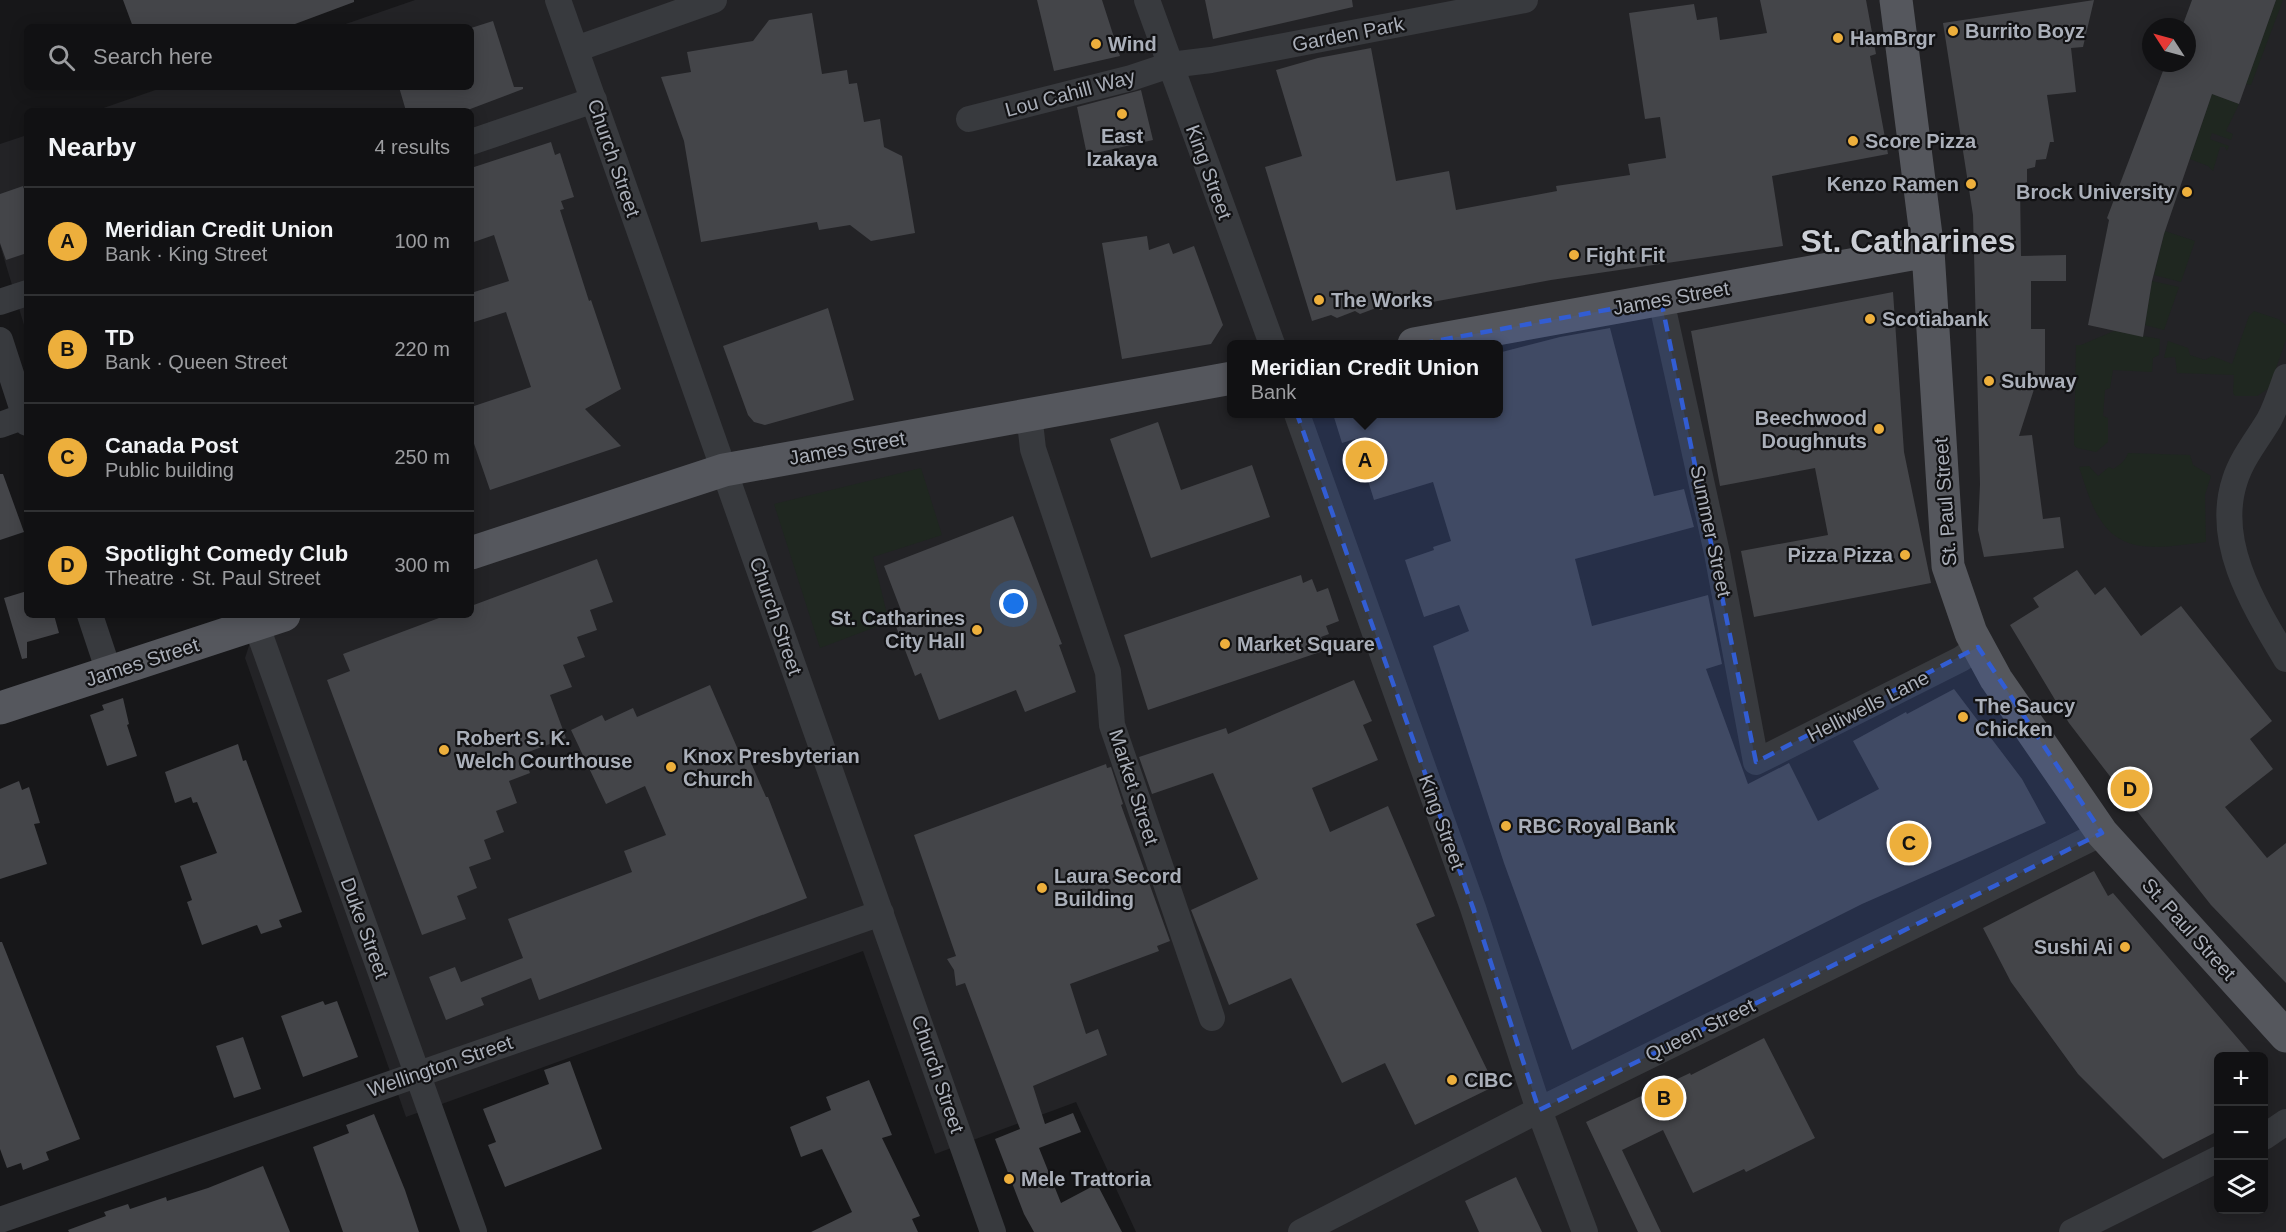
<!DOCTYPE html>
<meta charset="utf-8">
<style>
body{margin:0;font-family:Arial,sans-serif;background:#1a1a1c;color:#f1f3f6}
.controls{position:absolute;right:18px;bottom:18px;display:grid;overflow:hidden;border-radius:9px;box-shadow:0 3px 15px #0003}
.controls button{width:54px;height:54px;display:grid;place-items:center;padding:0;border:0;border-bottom:2px solid #303133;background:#111113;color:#f1f3f6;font:30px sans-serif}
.compass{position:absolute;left:2142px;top:18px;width:54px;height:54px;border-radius:50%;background:#111113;box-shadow:0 3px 15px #0003;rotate:306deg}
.you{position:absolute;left:1014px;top:604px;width:21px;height:21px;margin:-15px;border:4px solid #fff;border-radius:50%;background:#1a73e8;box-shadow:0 0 0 9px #1a73e833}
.badge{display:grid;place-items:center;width:39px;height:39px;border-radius:50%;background:#edaf3c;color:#111;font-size:20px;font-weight:700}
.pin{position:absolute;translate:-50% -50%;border:3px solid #fff;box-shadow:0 2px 6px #0006}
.popup{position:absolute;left:1227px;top:340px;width:276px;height:78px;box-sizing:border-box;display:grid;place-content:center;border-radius:9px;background:#111113;filter:drop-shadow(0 2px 4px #0005);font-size:20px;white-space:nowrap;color:#9c9da0}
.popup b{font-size:22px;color:#f1f3f6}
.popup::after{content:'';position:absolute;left:50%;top:100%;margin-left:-12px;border:12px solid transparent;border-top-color:#111113}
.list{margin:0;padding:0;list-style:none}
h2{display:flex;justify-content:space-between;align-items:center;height:78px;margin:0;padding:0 24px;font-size:26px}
h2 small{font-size:20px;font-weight:400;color:#9c9da0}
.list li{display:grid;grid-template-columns:39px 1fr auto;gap:18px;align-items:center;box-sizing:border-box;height:108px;padding:0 24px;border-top:2px solid #303133}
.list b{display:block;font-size:22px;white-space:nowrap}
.list p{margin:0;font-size:20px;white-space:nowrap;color:#9c9da0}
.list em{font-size:20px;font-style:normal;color:#9c9da0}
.icon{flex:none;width:33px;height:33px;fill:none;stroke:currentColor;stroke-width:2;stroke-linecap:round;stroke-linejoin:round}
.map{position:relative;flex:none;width:2286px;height:1232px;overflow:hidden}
.search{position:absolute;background:#111113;box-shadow:0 3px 15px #0003;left:24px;top:24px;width:450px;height:66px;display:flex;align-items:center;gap:15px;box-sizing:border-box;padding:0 21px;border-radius:9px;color:#9c9da0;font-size:22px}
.panel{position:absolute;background:#111113;box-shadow:0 3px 15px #0003;left:24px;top:108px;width:450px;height:510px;border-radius:9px}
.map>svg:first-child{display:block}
.built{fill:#232326;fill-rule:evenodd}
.green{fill:#1f2720}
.building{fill:#444549}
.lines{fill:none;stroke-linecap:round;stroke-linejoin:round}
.minor{stroke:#383a3e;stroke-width:26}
.major{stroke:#55575d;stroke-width:33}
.marked{fill:#325dd3;fill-opacity:0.2;stroke:#325dd3;stroke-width:4.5;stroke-dasharray:12 8;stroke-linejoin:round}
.poi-dot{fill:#edaf3c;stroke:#121214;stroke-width:2}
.labels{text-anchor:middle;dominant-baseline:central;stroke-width:4.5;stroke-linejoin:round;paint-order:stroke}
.poi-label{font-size:20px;font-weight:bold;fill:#aaafb9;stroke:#121214;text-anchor:start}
.street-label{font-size:20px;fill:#aaafb9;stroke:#121214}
.town-label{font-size:32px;font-weight:bold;fill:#cbced5;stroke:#121214}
</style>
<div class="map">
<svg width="2286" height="1232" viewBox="0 0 2286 1232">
<rect width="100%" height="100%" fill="#171719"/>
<!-- built -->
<path class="built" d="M415,0H2286V1232H1136L1076,1102L935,1154L863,951L406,1117L245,658L259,615H471V111H95L164,87H471V27H337ZM2151,27H2187V63H2151ZM1232,344H1498V414H1232ZM2218,1056H2264V1210H2218Z
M27,135V335L0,245V144Z"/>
<!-- green -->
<path class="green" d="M2276,0H2283L2251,85L2246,84Z
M2212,94L2239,104L2226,131L2233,134L2231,140L2212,133L2210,139L2229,146L2227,151L2225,147H2220L2213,171L2208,166L2190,159Z
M2165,231L2195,241L2181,282L2154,275Z
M2152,281L2179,287L2164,330L2145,325Z
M2254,311L2278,319L2286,325V340L2269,388L2257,396H2235L2233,393L2234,375L2177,373L2175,357L2164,358L2168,341L2188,348L2190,355L2205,360L2212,356L2232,364L2249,316Z
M2114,331L2160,339L2159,355L2153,358L2152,372L2113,370L2110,388L2105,390L2103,416L2108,418V442L2096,452L2077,448L2074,445L2076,345H2081Z
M2128,453L2190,455L2193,465L2211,476L2205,495L2206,542C2169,546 2123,558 2100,519C2090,504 2085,484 2079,467L2089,466L2098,476L2109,467L2113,469C2120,465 2126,460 2128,453Z
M921,468L942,535L873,557L889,622L820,648L774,504Z"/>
<!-- building -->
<path class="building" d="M123,0H354V2L287,27H133Z
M1037,0H1102L1120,56L1054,71Z
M1205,0H1352L1353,7L1213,39Z
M1760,0H1866L1876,54L1870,56L1888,154L1772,176L1783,246L1551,280L1427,303L1422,300L1405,306L1398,303L1381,310L1376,308L1360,314L1355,311L1337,318L1331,315L1312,321L1265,167L1302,156L1276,70L1318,58L1371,48L1396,181L1449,171L1456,210L1557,191L1556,186L1630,175L1628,164L1666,158L1660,117L1645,119L1629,13L1694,4L1697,20L1717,17L1720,40L1767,33Z
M2094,0L2083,47L2071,48L2076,92L2047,95L2054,142H2050L2046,159L2036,160L2035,167L2027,169V182L2020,185L2021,256L2066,255V281H2031V329H2045V380H2037L2019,436L2032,435L2043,519L2060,517L2064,548L1984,557L1978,530L1980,484L1973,215L1943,23Z
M2192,0H2276L2239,104L2212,94L2164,234L2152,281L2143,337L2088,325L2109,220L2107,218L2166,63H2187V27H2182Z
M812,13L822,74L847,70L849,84L857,83L864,122L880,119L884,147L902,156L915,233L871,241L850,225L819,230L817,222L701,242L684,141L661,77L691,72L687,52L753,41L769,20Z
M493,21L514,87H523V89L465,111H406L399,87H471V28Z
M1141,90L1153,140L1087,155L1077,107Z
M551,142L555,155L560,153L574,197L561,201L564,209L560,210L589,301L591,300L621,389L585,409L621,446L490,490L471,435V407L531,387L506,312L471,323V293L509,281L494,235L471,243V168Z
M23,186L27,199V253L6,260L0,243V194Z
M1147,236L1149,250L1169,243L1173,254L1194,246L1223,325L1211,344L1122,359L1102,243Z
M1893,292L1904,452L1931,583L1754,617L1741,551L1828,535L1815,468L1720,486L1691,331Z
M828,308L854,400L765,425L754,422L748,415L723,346Z
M1610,328L1654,496L1684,489L1694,527L1575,559L1592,626L1708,595L1722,664L1706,669L1748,784L1789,763L1818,821L1879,789L1853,741L1906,712L1907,714L1954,689L2022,779L2046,823L1862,904L1572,1050L1504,863L1433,646L1469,631L1459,605L1424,617L1405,560L1434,550L1433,547L1451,541L1433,482L1374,500L1355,439L1342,443L1333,414H1498V353L1560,337Z
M1158,422L1181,490L1252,465L1270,517L1151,558L1110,439Z
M0,474H3L24,532L0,540Z
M1013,516L1062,644L1059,645L1076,692L1025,712L1016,690L939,720L921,673L915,676L892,616L902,613L884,566Z
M597,559L613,602L590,610L597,630L577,637L585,657L563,665L572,687L550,695L566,738L523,754L530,773L509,781L517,803L496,811L504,832L484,840L491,859L469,867L477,888L457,896L466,919L422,935L327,680L350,671L343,654L447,615H471V606Z
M2077,570L2095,595L2105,587L2141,636L2181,606L2272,721L2250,739L2273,769L2225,807L2267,858L2286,843V983L2211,905L2122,792L2069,723L2010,625L2039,607L2033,598Z
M1301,575L1303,583L1312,579L1317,592L1328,588L1339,621L1326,626L1329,634L1321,637L1326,650L1148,710L1124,635Z
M27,591V615H54L59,633L27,642V658L22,659L4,598Z
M1354,680L1372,721L1363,725L1378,760L1312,788L1330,832L1388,806L1435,916L1416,924L1495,1086L1415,1125L1385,1063L1342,1083L1291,978L1229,1005L1191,910L1258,879L1213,773L1152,794L1139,757L1226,728L1228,734Z
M710,685L739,752L745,749L766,797H768L807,898L539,1000L531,978L481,998L484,1005L446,1020L429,977L455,967L461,982L523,958L508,919L632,872L624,851L666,835L645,786L606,804L571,730L602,715L605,721L633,708L637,717Z
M123,698L129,724L127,725L137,756L107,766L90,715L104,710L102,705Z
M238,744L243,761L246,760L302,912L279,920L282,927L261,934L257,925L202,945L187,902L192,900L180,866L217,853L197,802L193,803L191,797L175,803L165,772Z
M1106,764L1107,768L1111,767L1123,804L1121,805L1170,941L1157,946L1159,951L1070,984L1086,1034L1098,1029L1107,1055L1033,1086L1045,1124L1073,1113L1081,1132L1039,1148L1061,1203L1097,1184L1122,1232H1034L1024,1214L995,1139L1020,1129L965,983L956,986L954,970L947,959L956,956L914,835Z
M19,781L22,790L29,787L40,823L34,824L47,864L0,879V789Z
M2094,871L2108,896L2113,893L2253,1056H2218V1131L2163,1159L2078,1074L2011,982L1983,928Z
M0,942H2L80,1139L46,1152L49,1160L23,1170L21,1163L7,1168L0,1149Z
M323,1001L325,1005L337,1001L358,1057L303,1077L281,1016Z
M243,1037L261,1089L234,1098L216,1046Z
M1764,1038L1815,1138L1746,1172L1744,1169L1693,1193L1663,1130L1622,1150L1661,1232H1638L1586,1122L1690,1073L1691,1075Z
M570,1061L602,1149L505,1187L488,1145L496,1142L483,1109L549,1084L544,1070Z
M869,1080L892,1135L882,1138L920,1216L912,1219L918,1232H811L852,1212L822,1149L801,1157L790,1127L831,1110L826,1097Z
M374,1114L405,1190L419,1232H343L313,1147L349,1133L346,1125Z
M263,1166L290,1232H69L68,1230L106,1216L104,1212L128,1204L130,1209L166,1197L167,1201L208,1188Z
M1516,1177L1542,1232H1479L1465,1201Z"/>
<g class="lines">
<!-- minor -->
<path class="minor" d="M558,0L993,1232
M1147,0L1272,344
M576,49L714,0
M969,119L1131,78L1170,65L1211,60L1525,0
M471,142L594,100
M1661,300L1717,553L1756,762L1961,659L1978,647
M0,302L27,293
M0,340L27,423
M2286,377C2281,391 2276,407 2269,420C2257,440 2242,458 2235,480C2214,543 2255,607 2286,659
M1029,414L1033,449L1108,672L1112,725L1212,1018
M1297,414L1473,908L1539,1110L1585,1232
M0,425L25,416
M90,615L109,672
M256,624L474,1232
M2264,1137L2286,1122
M0,1220L881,913
M1301,1232L1539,1110L2102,833
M2072,1232L2218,1159"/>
<!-- major -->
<path class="major" d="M1896,0L1928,251L1948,566L1971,633L1996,679L2102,833L2286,1036
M1414,344L1928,251
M471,553L724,470L1232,378
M0,708L284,615"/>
</g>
<!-- marked area -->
<path class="marked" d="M1661,300L1756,762L1978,647L2102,833L1539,1110L1473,908L1281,369Z"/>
<!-- markers -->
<g class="poi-dot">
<circle cx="1953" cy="31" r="6"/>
<circle cx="1838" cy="38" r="6"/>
<circle cx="1096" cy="44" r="6"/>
<circle cx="1122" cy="114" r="6"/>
<circle cx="1853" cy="141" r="6"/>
<circle cx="1971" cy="184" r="6"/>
<circle cx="2187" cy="192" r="6"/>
<circle cx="1574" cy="255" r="6"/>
<circle cx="1319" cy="300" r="6"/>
<circle cx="1870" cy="319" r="6"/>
<circle cx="1989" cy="381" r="6"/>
<circle cx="1879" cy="429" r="6"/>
<circle cx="1905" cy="555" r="6"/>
<circle cx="977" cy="630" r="6"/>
<circle cx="1225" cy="644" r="6"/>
<circle cx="1963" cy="717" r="6"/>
<circle cx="444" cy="750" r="6"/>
<circle cx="671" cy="767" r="6"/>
<circle cx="1506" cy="826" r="6"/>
<circle cx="1042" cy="888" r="6"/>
<circle cx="2125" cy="947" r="6"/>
<circle cx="1452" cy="1080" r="6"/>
<circle cx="1009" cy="1179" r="6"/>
</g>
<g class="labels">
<!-- poi labels -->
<g class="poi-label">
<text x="1965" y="31">Burrito Boyz</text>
<text x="1850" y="38">HamBrgr</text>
<text x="1108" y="44">Wind</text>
<text x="1122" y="136" text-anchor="middle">East<tspan x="1122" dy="23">Izakaya</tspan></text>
<text x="1865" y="141">Score Pizza</text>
<text x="1959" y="184" text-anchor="end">Kenzo Ramen</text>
<text x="2175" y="192" text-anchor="end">Brock University</text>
<text x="1586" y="255">Fight Fit</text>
<text x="1331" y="300">The Works</text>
<text x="1882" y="319">Scotiabank</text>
<text x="2001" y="381">Subway</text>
<text x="1867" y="418" text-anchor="end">Beechwood<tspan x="1867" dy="23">Doughnuts</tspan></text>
<text x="1893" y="555" text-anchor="end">Pizza Pizza</text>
<text x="965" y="618" text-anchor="end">St. Catharines<tspan x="965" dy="23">City Hall</tspan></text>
<text x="1237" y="644">Market Square</text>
<text x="1975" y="706">The Saucy<tspan x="1975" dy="23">Chicken</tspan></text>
<text x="456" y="738">Robert S. K.<tspan x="456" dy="23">Welch Courthouse</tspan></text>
<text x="683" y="756">Knox Presbyterian<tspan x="683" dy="23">Church</tspan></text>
<text x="1518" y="826">RBC Royal Bank</text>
<text x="1054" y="876">Laura Secord<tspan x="1054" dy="23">Building</tspan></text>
<text x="2113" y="947" text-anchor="end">Sushi Ai</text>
<text x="1464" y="1080">CIBC</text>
<text x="1021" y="1179">Mele Trattoria</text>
</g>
<!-- street labels -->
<g class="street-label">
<text transform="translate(1348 34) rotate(-11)">Garden Park</text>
<text transform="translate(1070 93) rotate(-15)">Lou Cahill Way</text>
<text transform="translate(614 158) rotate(71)">Church Street</text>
<text transform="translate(1209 172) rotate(70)">King Street</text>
<text transform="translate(1671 298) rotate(-10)">James Street</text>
<text transform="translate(847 448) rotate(-10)">James Street</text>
<text transform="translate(1945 502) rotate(-94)">St. Paul Street</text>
<text transform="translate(1711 531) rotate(78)">Summer Street</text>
<text transform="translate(776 616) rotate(71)">Church Street</text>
<text transform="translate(142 662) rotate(-18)">James Street</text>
<text transform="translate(1868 706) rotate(-27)">Helliwells Lane</text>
<text transform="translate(1134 787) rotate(72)">Market Street</text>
<text transform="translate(1442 822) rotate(70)">King Street</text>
<text transform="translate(365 928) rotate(70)">Duke Street</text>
<text transform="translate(2189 929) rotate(48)">St. Paul Street</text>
<text transform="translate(1700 1030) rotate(-26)">Queen Street</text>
<text transform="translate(440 1066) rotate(-19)">Wellington Street</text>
<text transform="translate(938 1074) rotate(71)">Church Street</text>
</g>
<!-- town labels -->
<g class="town-label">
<text x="1908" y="241">St. Catharines</text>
</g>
</g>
</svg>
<div class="controls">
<button>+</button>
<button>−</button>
<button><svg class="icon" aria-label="layers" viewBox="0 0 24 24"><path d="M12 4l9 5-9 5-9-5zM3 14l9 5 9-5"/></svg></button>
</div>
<svg class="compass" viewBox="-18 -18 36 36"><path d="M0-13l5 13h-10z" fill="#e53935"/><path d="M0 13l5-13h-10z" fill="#9c9da0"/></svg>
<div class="you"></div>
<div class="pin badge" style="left:1365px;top:460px">A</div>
<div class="popup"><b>Meridian Credit Union</b>Bank</div>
<div class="pin badge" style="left:1664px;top:1098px">B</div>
<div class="pin badge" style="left:1909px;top:843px">C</div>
<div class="pin badge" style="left:2130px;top:789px">D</div>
<div class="search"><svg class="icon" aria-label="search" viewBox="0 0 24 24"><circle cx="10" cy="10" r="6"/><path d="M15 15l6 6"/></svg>Search here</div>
<section class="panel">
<h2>Nearby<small>4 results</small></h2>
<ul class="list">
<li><span class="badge">A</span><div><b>Meridian Credit Union</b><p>Bank · King Street</p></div><em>100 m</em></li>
<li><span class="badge">B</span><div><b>TD</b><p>Bank · Queen Street</p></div><em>220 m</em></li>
<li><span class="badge">C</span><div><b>Canada Post</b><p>Public building</p></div><em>250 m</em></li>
<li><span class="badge">D</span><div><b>Spotlight Comedy Club</b><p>Theatre · St. Paul Street</p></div><em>300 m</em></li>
</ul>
</section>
</div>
